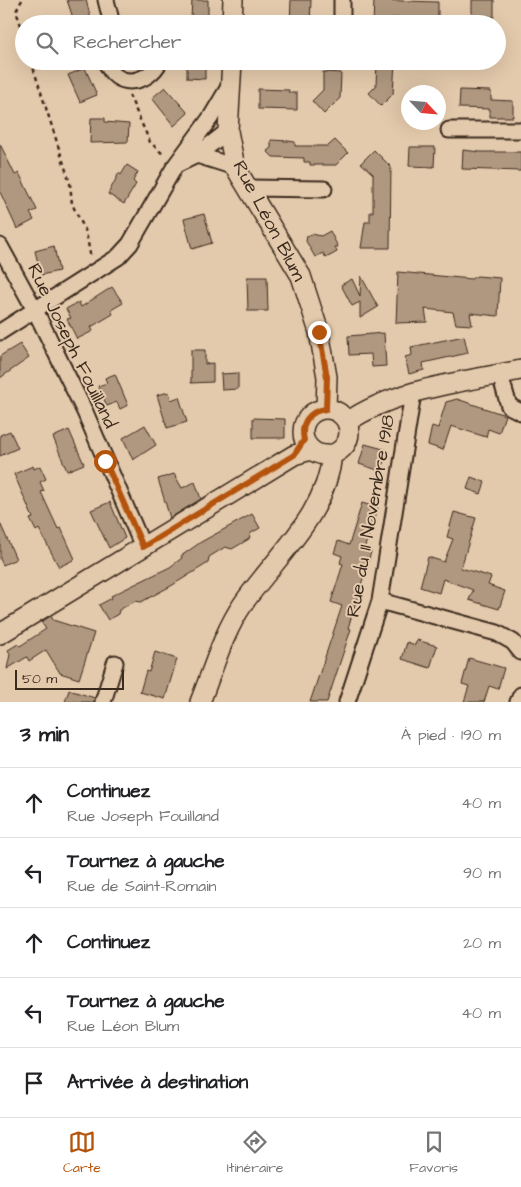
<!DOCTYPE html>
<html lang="fr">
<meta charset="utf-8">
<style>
body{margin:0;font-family:"Architects Daughter",sans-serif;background:#f2f2f2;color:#202124}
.compass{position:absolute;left:401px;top:85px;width:45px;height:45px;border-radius:50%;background:#fff;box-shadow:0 5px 20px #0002;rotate:116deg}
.scale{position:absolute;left:15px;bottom:12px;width:109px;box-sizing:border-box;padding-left:5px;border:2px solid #3b2a1e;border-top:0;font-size:14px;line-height:18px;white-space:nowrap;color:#3b2a1e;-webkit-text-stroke:4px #e4caac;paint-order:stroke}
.stop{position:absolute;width:15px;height:15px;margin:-11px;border:4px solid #b45309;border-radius:50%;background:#fff}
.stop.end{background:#b45309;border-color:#fff;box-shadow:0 1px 5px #0008}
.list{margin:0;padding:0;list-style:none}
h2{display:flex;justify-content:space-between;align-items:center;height:65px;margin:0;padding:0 20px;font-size:21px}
h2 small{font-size:16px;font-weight:400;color:#757577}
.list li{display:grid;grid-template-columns:32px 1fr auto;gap:15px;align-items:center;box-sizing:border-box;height:70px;padding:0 20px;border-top:1px solid #e0e0e0}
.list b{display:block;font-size:19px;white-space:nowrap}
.list p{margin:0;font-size:16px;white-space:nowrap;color:#757577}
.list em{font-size:16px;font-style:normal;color:#757577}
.icon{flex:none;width:28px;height:28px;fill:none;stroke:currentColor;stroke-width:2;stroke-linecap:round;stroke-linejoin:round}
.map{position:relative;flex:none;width:521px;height:702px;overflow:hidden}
.search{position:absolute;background:#fff;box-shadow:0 5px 20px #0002;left:15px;right:15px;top:15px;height:55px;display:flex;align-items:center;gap:12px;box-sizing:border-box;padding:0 18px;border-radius:28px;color:#757577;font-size:19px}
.sheet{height:415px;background:#fff}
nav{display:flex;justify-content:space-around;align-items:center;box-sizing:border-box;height:70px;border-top:1px solid #e0e0e0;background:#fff;font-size:14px;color:#757577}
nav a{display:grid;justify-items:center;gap:2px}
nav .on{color:#b45309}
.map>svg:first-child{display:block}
.building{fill:#b09880;stroke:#3b2a1e}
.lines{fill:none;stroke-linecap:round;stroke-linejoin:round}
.minor-casing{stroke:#3b2a1e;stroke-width:19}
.tertiary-casing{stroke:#3b2a1e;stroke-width:22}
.path{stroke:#3b2a1e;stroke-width:2.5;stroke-dasharray:4 4;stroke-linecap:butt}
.minor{stroke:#e4caac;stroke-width:15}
.tertiary{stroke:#e4caac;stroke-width:19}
.route{stroke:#b45309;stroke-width:6}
.labels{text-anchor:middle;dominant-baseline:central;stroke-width:4;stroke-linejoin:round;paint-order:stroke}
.street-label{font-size:19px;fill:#3b2a1e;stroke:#e4caac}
</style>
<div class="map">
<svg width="521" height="702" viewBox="0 0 521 702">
<rect width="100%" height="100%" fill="#e4caac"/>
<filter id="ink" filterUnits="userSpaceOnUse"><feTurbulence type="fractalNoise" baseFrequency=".02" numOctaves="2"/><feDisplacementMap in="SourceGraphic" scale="10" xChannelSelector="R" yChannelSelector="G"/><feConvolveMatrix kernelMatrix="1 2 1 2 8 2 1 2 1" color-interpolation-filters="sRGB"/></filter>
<g filter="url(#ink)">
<!-- building -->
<path class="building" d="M67,0H86L91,19L75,24Z
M192,0H208V18H191Z
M291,0H311L310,24H290Z
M374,0L438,2V19L391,18V24H373Z
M472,0H494V17L472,16Z
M187,61H205V79L187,78Z
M377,61L395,62L393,94L381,106L369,93L376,86Z
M85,68L97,95L80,102L68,75Z
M323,72L341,73L340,98L324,114L312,101L323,90Z
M165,87L188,113L174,126L152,98Z
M258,89L289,90V93H297V110L258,109Z
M460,90L491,91V100L513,101V117H490V109L459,108Z
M91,118H105V122L129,124L128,142L90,143Z
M271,140L288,141L295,142V146H328L335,140L348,153L336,165H310V162H304V158L273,157L267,151L271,148Z
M0,144L15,175L19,173L37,210L30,213L34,220L17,229L0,192Z
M410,147H435L434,167L409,166Z
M374,150L391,167L390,248H361L365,222H370V212H373V174L361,163Z
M463,150L480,152H521V171L462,169Z
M127,165L138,172L133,181L136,184L124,204L108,194L119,173L121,175Z
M204,214L212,243L192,249L184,219Z
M330,231L338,247H335L337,252L326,258L323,253L315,257L306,241L307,236L312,234L321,236Z
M54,246L59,271L41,275L35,251Z
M398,272L471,279L477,276L500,278L498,316L470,313L472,325L456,324L453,312L425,309L427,322L396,323Z
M361,276L378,307L360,318V302L352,306L341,285L352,279L360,296Z
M247,277H267L268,311H248Z
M112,287L123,303L111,310L113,314L91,327L93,331L77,339L67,319L71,318L66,309L79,302L81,307Z
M384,333L386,366L372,367L371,354L349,355L348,336Z
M464,336L468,353L423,363L424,370L409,374L405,357L412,355L411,347Z
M20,344L29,358L0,378V356Z
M191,350H205V364L213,363V382L191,383Z
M238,373V389L222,390L221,374Z
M115,374L128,405L120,409L117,402L107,406L98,386L107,383L105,378Z
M169,392L171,400L179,397L187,422L167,428L157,395Z
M457,399L505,415L499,433L488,429L486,437L451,426L443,450L428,445L432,426L438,428L446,402Z
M253,418L285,419V438H253Z
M145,425L156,445L133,460L123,438Z
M69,430L84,464L67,471L53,437Z
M10,431L18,448L0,456V435Z
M365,444L387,450L381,471L359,464Z
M33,466L34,469L40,466L46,479L40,482L44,491L41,492L58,529L61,528L75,559L59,567L39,529L36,531L30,519L33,518L14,474Z
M174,474L182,488L195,482L201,499L170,518L158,479Z
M471,477L485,482L481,494L467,489Z
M110,502L125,538L109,548L91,510Z
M362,503L378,508L364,549L371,552L348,628L351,629L327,702H310L342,606L331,602L343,564L340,563L342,556L334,553L338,541L349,545Z
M454,512L476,518L461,568L491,577L488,585L505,591L499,609L469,600L473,590L443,579L439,593L420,587L428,557L444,562L453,539L447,537Z
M252,514L260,528L251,533L249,539L232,549L225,547L209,557L208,563L171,586L141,602L135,601L119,610L118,614L108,620L99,605L112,598L111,596L170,567L182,558L181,556L201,542Z
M0,523L16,559L3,565L0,559Z
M51,616L53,620L94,633L79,679L60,673L46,650L29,661L27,657L7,669L10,654L8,650L18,644L20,646L46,629L41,622Z
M417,640L437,646L430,668L402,659L407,642L415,645Z
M155,652L177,659L165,699L140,692L146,671L149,672Z
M469,658L504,668L498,689L489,686L484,702H464L469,686L462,684Z
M69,690L95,698L94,702H65Z"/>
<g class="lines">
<defs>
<path id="minor" d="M106,0L112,24
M342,24V0
M106,61C115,90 148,85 160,61
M449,130H521
M197,155L228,131
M178,164L197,155L235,167
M247,188L324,189
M0,246L35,310L85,412L143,547
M0,332L118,257L130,244L175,166L211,117L230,85
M500,375L509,406L521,412
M380,601L497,633L513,642L521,652
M103,702L115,663
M347,702L380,601L413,393
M518,702L521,695"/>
<path id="tertiary" d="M232,24L233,0
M232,61L228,131L235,167L301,276L319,332L327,377L326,409
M303 432a23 23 0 1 1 46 0a23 23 0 1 1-46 0Z
M347,422C397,388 463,382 521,370
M0,634L294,455L311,450
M200,702C213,670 223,633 243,604C276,556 327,515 332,454"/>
</defs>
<!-- minor casing -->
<use href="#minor" class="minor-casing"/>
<!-- tertiary casing -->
<use href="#tertiary" class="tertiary-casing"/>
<!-- path -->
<path class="path" d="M22,0L16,11L24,34
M31,61L70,183L72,204L86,232L91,259
M129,95L150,142L165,156"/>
<!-- minor -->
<use href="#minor" class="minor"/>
<!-- tertiary -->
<use href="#tertiary" class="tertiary"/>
</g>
</g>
<g class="lines" filter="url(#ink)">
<!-- route -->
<path class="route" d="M105,461L143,547L294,455L304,440C300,423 309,411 326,409L327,377L319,332"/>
</g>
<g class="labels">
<!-- street labels -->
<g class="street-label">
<text transform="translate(269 221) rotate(62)">Rue Léon Blum</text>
<text transform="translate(72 346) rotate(64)">Rue Joseph Fouilland</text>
<text transform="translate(371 516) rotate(-80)">Rue du 11 Novembre 1918</text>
</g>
</g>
</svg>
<svg class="compass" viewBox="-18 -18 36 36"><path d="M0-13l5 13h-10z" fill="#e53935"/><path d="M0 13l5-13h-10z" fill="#757577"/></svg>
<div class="scale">50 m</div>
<div class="stop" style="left:105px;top:461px"></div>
<div class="stop end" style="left:319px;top:332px"></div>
<div class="search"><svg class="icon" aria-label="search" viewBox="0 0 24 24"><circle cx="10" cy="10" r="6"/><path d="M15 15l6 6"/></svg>Rechercher</div>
</div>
<section class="sheet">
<h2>3 min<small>À pied · 190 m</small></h2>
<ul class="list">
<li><svg class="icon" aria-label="ahead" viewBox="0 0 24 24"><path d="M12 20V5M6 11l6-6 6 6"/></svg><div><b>Continuez</b><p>Rue Joseph Fouilland</p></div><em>40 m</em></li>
<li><svg class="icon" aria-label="left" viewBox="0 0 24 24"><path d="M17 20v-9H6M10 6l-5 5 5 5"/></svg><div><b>Tournez à gauche</b><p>Rue de Saint-Romain</p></div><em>90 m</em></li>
<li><svg class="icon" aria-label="ahead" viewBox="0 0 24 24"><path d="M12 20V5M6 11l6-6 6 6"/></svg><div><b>Continuez</b></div><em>20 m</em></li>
<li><svg class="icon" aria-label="left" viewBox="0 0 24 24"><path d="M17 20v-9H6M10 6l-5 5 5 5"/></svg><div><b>Tournez à gauche</b><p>Rue Léon Blum</p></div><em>40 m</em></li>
<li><svg class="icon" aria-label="arrive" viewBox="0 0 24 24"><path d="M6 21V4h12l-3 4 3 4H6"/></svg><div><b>Arrivée à destination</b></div></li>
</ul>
</section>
<nav>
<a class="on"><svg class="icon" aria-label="map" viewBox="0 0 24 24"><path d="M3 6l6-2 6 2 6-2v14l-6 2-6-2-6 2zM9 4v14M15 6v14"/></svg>Carte</a>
<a><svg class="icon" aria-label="directions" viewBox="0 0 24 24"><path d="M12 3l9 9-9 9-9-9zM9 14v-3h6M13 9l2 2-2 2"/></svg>Itinéraire</a>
<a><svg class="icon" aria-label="saved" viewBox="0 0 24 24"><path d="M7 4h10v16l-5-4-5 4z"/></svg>Favoris</a>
</nav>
